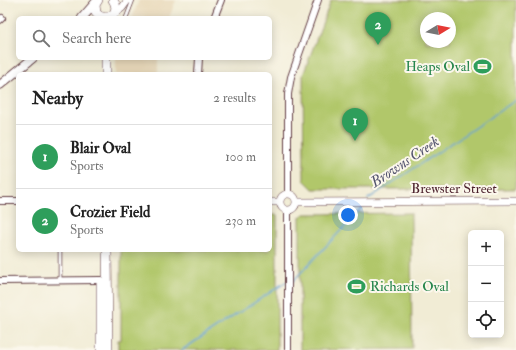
<!DOCTYPE html>
<meta charset="utf-8">
<style>
body{margin:0;font-family:"IM FELL Double Pica",serif;background:#f2f2f2;color:#222}
.controls{position:absolute;right:12px;bottom:12px;display:grid;overflow:hidden;border-radius:6px;box-shadow:0 2px 10px #0003}
.controls button{width:36px;height:36px;display:grid;place-items:center;padding:0;border:0;border-bottom:1px solid #e0e0e0;background:#fff;color:#222;font:20px sans-serif}
.compass{position:absolute;left:420px;top:12px;width:36px;height:36px;border-radius:50%;background:#fff;box-shadow:0 2px 10px #0003;rotate:80deg}
.you{position:absolute;left:348px;top:215px;width:14px;height:14px;margin:-10px;border:3px solid #fff;border-radius:50%;background:#1a73e8;box-shadow:0 0 0 6px #1a73e833}
.badge{display:grid;place-items:center;width:26px;height:26px;border-radius:50%;background:#ea580c;color:#fff;font-size:13px;font-weight:700}
.pin{position:absolute;translate:-50% -33px;filter:drop-shadow(0 1px 2px #0008)}
.pin::after{content:'';position:absolute;top:21px;width:14px;height:12px;background:inherit;clip-path:polygon(0 0,100% 0,50% 100%)}
.list{margin:0;padding:0;list-style:none}
h2{display:flex;justify-content:space-between;align-items:center;height:52px;margin:0;padding:0 16px;font-size:17px}
h2 small{font-size:13px;font-weight:400;color:#767676}
.list li{display:grid;grid-template-columns:26px 1fr auto;gap:12px;align-items:center;box-sizing:border-box;height:64px;padding:0 16px;border-top:1px solid #e0e0e0}
.list b{display:block;font-size:15px;white-space:nowrap}
.list p{margin:0;font-size:13px;white-space:nowrap;color:#767676}
.list em{font-size:13px;font-style:normal;color:#767676}
.icon{flex:none;width:22px;height:22px;fill:none;stroke:currentColor;stroke-width:2;stroke-linecap:round;stroke-linejoin:round}
.map{position:relative;flex:none;width:516px;height:350px;overflow:hidden}
.search{position:absolute;background:#fff;box-shadow:0 2px 10px #0003;left:16px;top:16px;width:256px;height:44px;display:flex;align-items:center;gap:10px;box-sizing:border-box;padding:0 14px;border-radius:6px;color:#767676;font-size:15px}
.panel{position:absolute;background:#fff;box-shadow:0 2px 10px #0003;left:16px;top:72px;width:256px;height:180px;border-radius:6px}
.map>svg:first-child{display:block}
.built{fill:#e9d9ba}
.green{fill:#b1c76b;stroke:#7e734b;fill-rule:evenodd}
.lines{fill:none;stroke-linecap:round;stroke-linejoin:round}
.stream{stroke:#60a0d2;stroke-width:1.5}
.service-casing{stroke:#633e44;stroke-width:4.5}
.minor-casing{stroke:#633e44;stroke-width:8}
.tertiary-casing{stroke:#633e44;stroke-width:8}
.secondary-casing{stroke:#633e44;stroke-width:10}
.primary-casing{stroke:#633e44;stroke-width:10}
.service{stroke:#fff;stroke-width:3}
.minor{stroke:#fff;stroke-width:6}
.tertiary{stroke:#fff;stroke-width:7}
.secondary{stroke:#fff;stroke-width:8}
.primary{stroke:#fff;stroke-width:9}
.labels{text-anchor:middle;dominant-baseline:central;stroke-width:4;stroke-linejoin:round;paint-order:stroke}
.leisure-label{font-size:14px;fill:#27864d;stroke:#fbf7ec;text-anchor:end}
.street-label{font-size:14px;fill:#4a1f2b;stroke:#fbf7ec}
.water-label{font-size:15px;font-style:italic;fill:#53536e;stroke:#fbf7ec}
</style>
<div class="map">
<svg width="516" height="350" viewBox="0 0 516 350">
<rect width="100%" height="100%" fill="#fbf7ec"/>
<filter id="ink" filterUnits="userSpaceOnUse"><feTurbulence type="fractalNoise" baseFrequency=".025" numOctaves="2"/><feDisplacementMap in="SourceGraphic" scale="8" xChannelSelector="R" yChannelSelector="G"/><feConvolveMatrix kernelMatrix="1 2 1 2 8 2 1 2 1" color-interpolation-filters="sRGB"/></filter>
<filter id="wash" filterUnits="userSpaceOnUse"><feTurbulence type="fractalNoise" baseFrequency=".012" numOctaves="4" result="noise"/><feDisplacementMap in="SourceGraphic" scale="16" xChannelSelector="R" yChannelSelector="G"/><feGaussianBlur stdDeviation="0.9" result="paint"/><feColorMatrix in="noise" values="0 0 0 0 0 0 0 0 0 0 0 0 0 0 0 0 0 1.4 0 .05"/><feComposite in="paint" operator="in"/></filter>
<g filter="url(#wash)">
<rect width="100%" height="100%" fill="#f1ecd5"/>
<!-- built -->
<path class="built" d="M139,0H176L169,18H132Z
M116,58H158V74H116Z"/>
<!-- green -->
<path class="green" d="M331,0H516V189H313L304,180L303,75ZM426,18H450V42H426Z
M411,213L412,349L300,350V217L304,214Z
M270,215H277V350H118V340H121V250H270Z"/>
<g class="lines">
<!-- stream -->
<path class="stream" d="M368,199L516,100
M289,281H293L366,204
M182,350L286,282"/>
</g>
</g>
<g filter="url(#ink)">
<g class="lines">
<defs>
<path id="service" d="M126,18L133,0
M60,280V250"/>
<path id="minor" d="M214,18L221,0
M0,20L2,18
M198,74L199,58
M288,194V94L291,77L318,0
M0,201H18
M0,281L101,280
M288,350V210"/>
<path id="tertiary" d="M114,14L122,8L128,0
M280 202a8 8 0 1 1 16 0a8 8 0 1 1-16 0Z
M270,202H280
M296,202L516,201"/>
<path id="secondary" d="M82,18L96,2
M0,85L33,58"/>
<path id="primary" d="M98,0L95,5L96,13C106,24 122,13 113,0
M106,74V58
M107,250L108,350
M101,350V283"/>
</defs>
<!-- service casing -->
<use href="#service" class="service-casing"/>
<!-- minor casing -->
<use href="#minor" class="minor-casing"/>
<!-- tertiary casing -->
<use href="#tertiary" class="tertiary-casing"/>
<!-- secondary casing -->
<use href="#secondary" class="secondary-casing"/>
<!-- primary casing -->
<use href="#primary" class="primary-casing"/>
<!-- service -->
<use href="#service" class="service"/>
<!-- minor -->
<use href="#minor" class="minor"/>
<!-- tertiary -->
<use href="#tertiary" class="tertiary"/>
<!-- secondary -->
<use href="#secondary" class="secondary"/>
<!-- primary -->
<use href="#primary" class="primary"/>
</g>
</g>
<!-- icons -->
<defs>
<symbol id="stadium-bare" viewBox="-9 -9 18 18"><path d="M0-5a6.5 5 0 1 0 0 10a6.5 5 0 1 0 0-10ZM-3.5-1.8h7v3.6h-7Z" fill="#2e9e5b" stroke="#fbf7ec" stroke-width="2.5" paint-order="stroke"/></symbol>
</defs>
<g fill-rule="evenodd">
<use href="#stadium-bare" x="470" y="54" width="25" height="25"/>
<use href="#stadium-bare" x="344" y="274" width="25" height="25"/>
</g>
<g class="labels">
<!-- leisure labels -->
<g class="leisure-label">
<text x="470" y="66">Heaps Oval</text>
<text x="370" y="286" text-anchor="start">Richards Oval</text>
</g>
<!-- street labels -->
<g class="street-label">
<text x="454" y="188">Brewster Street</text>
</g>
<!-- water labels -->
<g class="water-label">
<text transform="translate(405 162) rotate(-34)">Browns Creek</text>
</g>
</g>
</svg>
<div class="controls">
<button>+</button>
<button>−</button>
<button><svg class="icon" aria-label="locate" viewBox="0 0 24 24"><circle cx="12" cy="12" r="6"/><path d="M12 2v4M12 18v4M2 12h4M18 12h4"/></svg></button>
</div>
<svg class="compass" viewBox="-18 -18 36 36"><path d="M0-13l5 13h-10z" fill="#e53935"/><path d="M0 13l5-13h-10z" fill="#767676"/></svg>
<div class="you"></div>
<div class="pin badge" style="left:355px;top:141px;background:#2e9e5b">1</div>
<div class="pin badge" style="left:378px;top:45px;background:#2e9e5b">2</div>
<div class="search"><svg class="icon" aria-label="search" viewBox="0 0 24 24"><circle cx="10" cy="10" r="6"/><path d="M15 15l6 6"/></svg>Search here</div>
<section class="panel">
<h2>Nearby<small>2 results</small></h2>
<ul class="list">
<li><span class="badge" style="background:#2e9e5b">1</span><div><b>Blair Oval</b><p>Sports</p></div><em>100 m</em></li>
<li><span class="badge" style="background:#2e9e5b">2</span><div><b>Crozier Field</b><p>Sports</p></div><em>230 m</em></li>
</ul>
</section>
</div>
